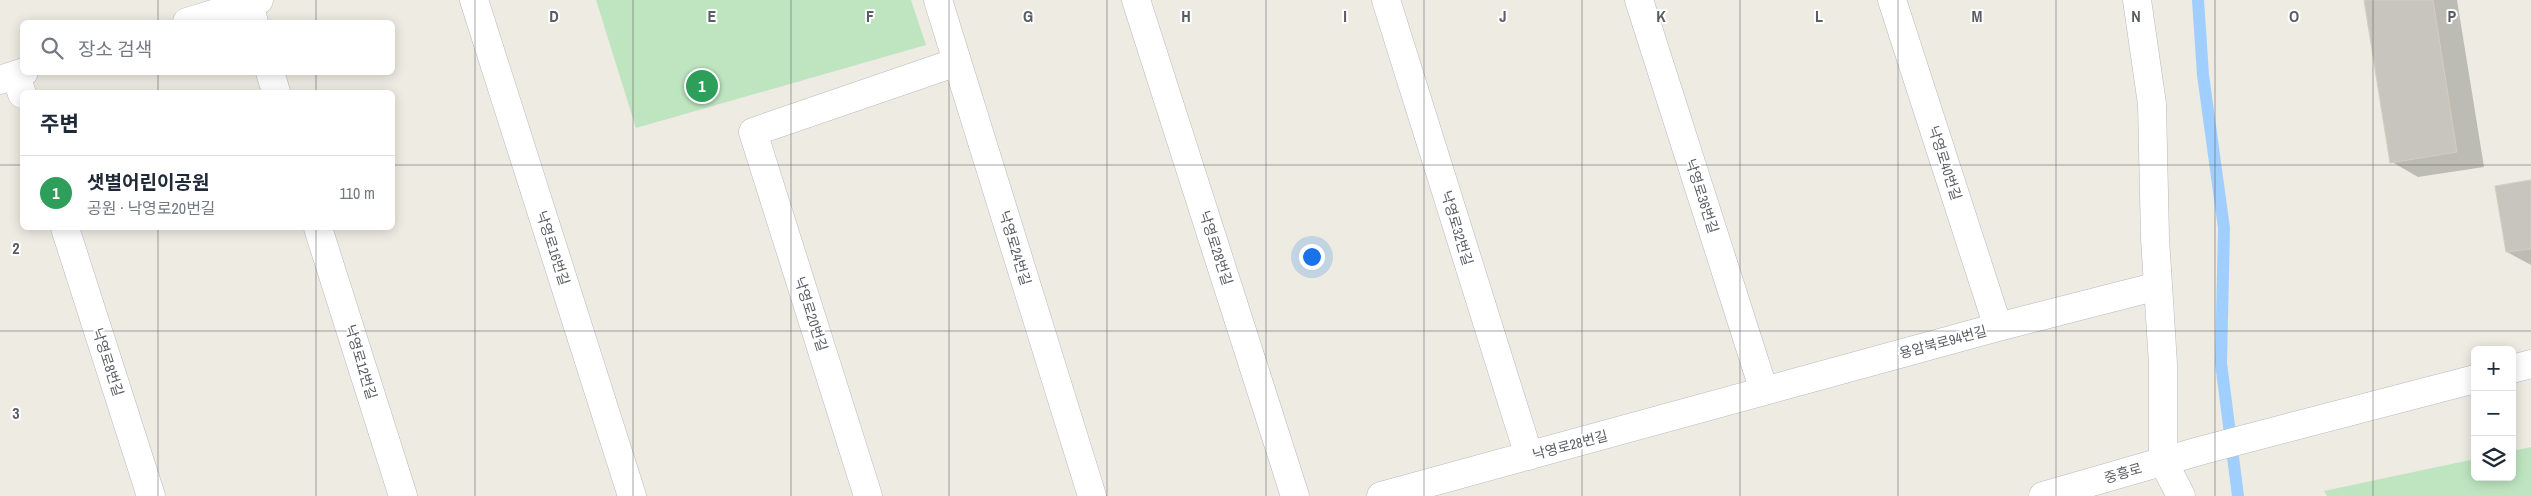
<!DOCTYPE html>
<html lang="ko">
<meta charset="utf-8">
<style>
body{margin:0;font-family:"Archivo Narrow","Noto Sans KR",sans-serif;background:#f6f6f7;color:#1f2937}
.controls{position:absolute;right:15px;bottom:15px;display:grid;overflow:hidden;border-radius:8px;box-shadow:0 2px 12px #0003}
.controls button{width:45px;height:45px;display:grid;place-items:center;padding:0;border:0;border-bottom:1px solid #e0e1e3;background:#fff;color:#1f2937;font:25px sans-serif}
.you{position:absolute;left:1311px;top:256px;width:18px;height:18px;margin:-12px;border:4px solid #fff;border-radius:50%;background:#1a73e8;box-shadow:0 0 0 8px #1a73e833}
.badge{display:grid;place-items:center;width:32px;height:32px;border-radius:50%;background:#ea580c;color:#fff;font-size:16px;font-weight:700}
.pin{position:absolute;translate:-50% -50%;border:2px solid #fff;box-shadow:0 1px 5px #0006}
.list{margin:0;padding:0;list-style:none}
h2{display:flex;justify-content:space-between;align-items:center;height:65px;margin:0;padding:0 20px;font-size:21px}
h2 small{font-size:16px;font-weight:400;color:#747a83}
.list li{display:grid;grid-template-columns:32px 1fr auto;gap:15px;align-items:center;box-sizing:border-box;height:75px;padding:0 20px;border-top:1px solid #e0e1e3}
.list b{display:block;font-size:19px;white-space:nowrap}
.list p{margin:0;font-size:16px;white-space:nowrap;color:#747a83}
.list em{font-size:16px;font-style:normal;color:#747a83}
.icon{flex:none;width:28px;height:28px;fill:none;stroke:currentColor;stroke-width:2;stroke-linecap:round;stroke-linejoin:round}
.map{position:relative;flex:none;width:2531px;height:496px;overflow:hidden}
.search{position:absolute;background:#fff;box-shadow:0 2px 12px #0003;left:20px;top:20px;width:375px;height:55px;display:flex;align-items:center;gap:12px;box-sizing:border-box;padding:0 18px;border-radius:8px;color:#747a83;font-size:19px}
.panel{position:absolute;background:#fff;box-shadow:0 2px 12px #0003;left:20px;top:90px;width:375px;height:140px;border-radius:8px}
.map>svg:first-child{display:block}
.green{fill:#bee5c0}
.shadow{fill:#0003}
.lines{fill:none;stroke-linecap:round;stroke-linejoin:round}
.stream{stroke:#a0cfff;stroke-width:12}
.building{fill:#c8c5bf;stroke:#d2cdc0}
.street-casing{stroke:#b7b9be;stroke-width:29}
.secondary-casing{stroke:#b7bac0;stroke-width:29}
.street{stroke:#fff;stroke-width:28}
.secondary{stroke:#fff;stroke-width:28}
.grid{fill:none;stroke:#5a5d63;stroke-width:1;stroke-opacity:0.55}
.labels{text-anchor:middle;dominant-baseline:central;stroke-width:4;stroke-linejoin:round;paint-order:stroke}
.street-label{font-size:14px;fill:#5a5d63;stroke:#fff}
.grid-label{font-size:16px;text-anchor:middle;font-weight:bold;fill:#5a5d63;stroke:#fff;stroke-width:4;stroke-linejoin:round;paint-order:stroke}
</style>
<div class="map">
<svg width="2531" height="496" viewBox="0 0 2531 496">
<rect width="100%" height="100%" fill="#edebe2"/>
<!-- green -->
<path class="green" d="M596,0H911L926,45L636,128Z
M2531,447V496H2327L2324,491L2475,459V477H2512V451Z"/>
<!-- shadow -->
<path class="shadow" d="M2366,0H2457L2484,167L2418,177L2392,162Z
M2531,181V265L2507,252Z"/>
<g class="lines">
<!-- stream -->
<path class="stream" d="M2198,0L2203,75L2224,228L2221,363L2238,496"/>
</g>
<!-- building -->
<path class="building" d="M2364,0H2433L2457,152L2390,163Z
M2531,180V249L2506,252L2495,186Z"/>
<g class="lines">
<defs>
<path id="street" d="M247,0L254,22
M474,0L632,496
M938,0L1092,496
M1136,0L1295,496
M1386,0L1529,456
M1639,0L1764,391
M1892,0L1998,327
M2137,0L2152,104L2155,238L2163,364V461L2181,496
M270,72L276,92
M16,75L22,94
M65,228L151,496
M318,228L403,496
M868,496L753,132L957,62
M1381,496L1998,327L2158,286"/>
<path id="secondary" d="M187,22L259,0
M0,80L24,72
M2512,369L2531,364
M2043,496L2203,450L2475,379"/>
</defs>
<!-- street casing -->
<use href="#street" class="street-casing"/>
<!-- secondary casing -->
<use href="#secondary" class="secondary-casing"/>
<!-- street -->
<use href="#street" class="street"/>
<!-- secondary -->
<use href="#secondary" class="secondary"/>
</g>
<!-- grid -->
<path class="grid" d="M158,0V22M316,0V22M475,0V496M633,0V496M791,0V496M949,0V496M1107,0V496M1266,0V496M1424,0V496M1582,0V496M1740,0V496M1898,0V496M2056,0V496M2215,0V496M2373,0V496M158,72V92M316,72V92M0,165H22M392,165H2531M158,228V496M316,228V496M0,331H2531"/>
<g class="labels">
<!-- street labels -->
<g class="street-label">
<text transform="translate(1945 163) rotate(72)">낙영로40번길</text>
<text transform="translate(1702 196) rotate(72)">낙영로36번길</text>
<text transform="translate(1457 228) rotate(73)">낙영로32번길</text>
<text transform="translate(553 248) rotate(72)">낙영로16번길</text>
<text transform="translate(1015 248) rotate(73)">낙영로24번길</text>
<text transform="translate(1216 248) rotate(72)">낙영로28번길</text>
<text transform="translate(811 314) rotate(72)">낙영로20번길</text>
<text transform="translate(1943 342) rotate(-15)">용암북로94번길</text>
<text transform="translate(108 362) rotate(72)">낙영로8번길</text>
<text transform="translate(361 362) rotate(73)">낙영로12번길</text>
<text transform="translate(1570 445) rotate(-15)">낙영로28번길</text>
<text transform="translate(2123 473) rotate(-16)">중흥로</text>
</g>
</g>
<g class="grid-label">
<text x="554" y="22">D</text>
<text x="712" y="22">E</text>
<text x="870" y="22">F</text>
<text x="1028" y="22">G</text>
<text x="1186" y="22">H</text>
<text x="1345" y="22">I</text>
<text x="1503" y="22">J</text>
<text x="1661" y="22">K</text>
<text x="1819" y="22">L</text>
<text x="1977" y="22">M</text>
<text x="2136" y="22">N</text>
<text x="2294" y="22">O</text>
<text x="2452" y="22">P</text>
<text x="16" y="254">2</text>
<text x="16" y="419">3</text>
</g>
</svg>
<div class="controls">
<button>+</button>
<button>−</button>
<button><svg class="icon" aria-label="layers" viewBox="0 0 24 24"><path d="M12 4l9 5-9 5-9-5zM3 14l9 5 9-5"/></svg></button>
</div>
<div class="you"></div>
<div class="pin badge" style="left:702px;top:86px;background:#2e9e5b">1</div>
<div class="search"><svg class="icon" aria-label="search" viewBox="0 0 24 24"><circle cx="10" cy="10" r="6"/><path d="M15 15l6 6"/></svg>장소 검색</div>
<section class="panel">
<h2>주변<small></small></h2>
<ul class="list">
<li><span class="badge" style="background:#2e9e5b">1</span><div><b>샛별어린이공원</b><p>공원 · 낙영로20번길</p></div><em>110 m</em></li>
</ul>
</section>
</div>
